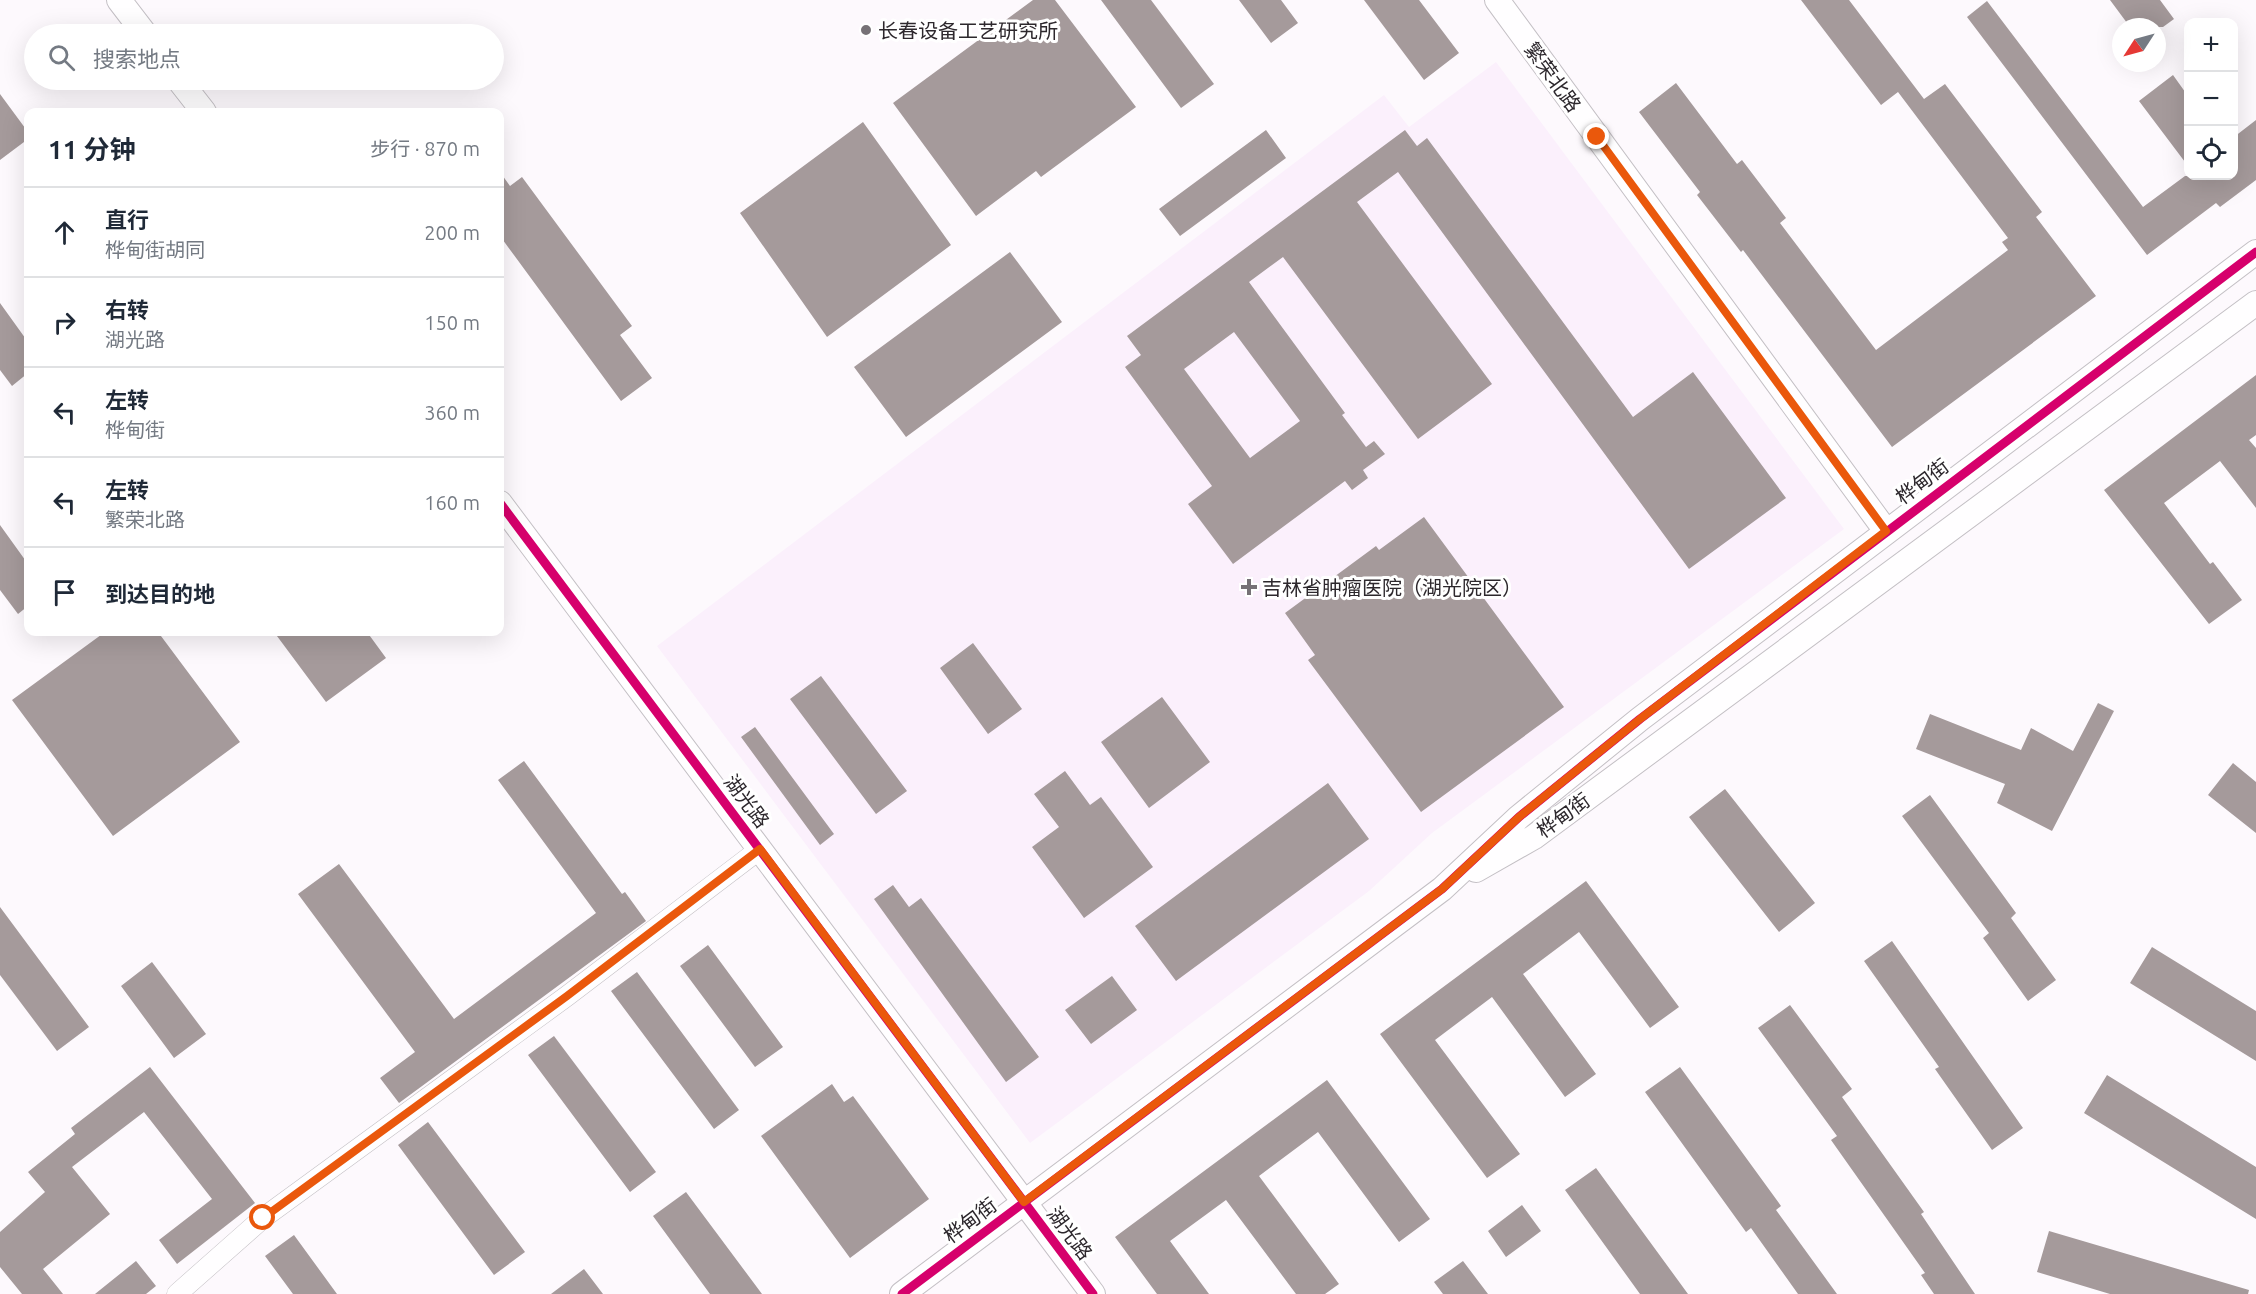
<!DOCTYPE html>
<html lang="zh">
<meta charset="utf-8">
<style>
body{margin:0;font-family:Ubuntu,"Noto Sans SC",sans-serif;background:#f6f6f7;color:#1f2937}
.controls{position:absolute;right:18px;top:18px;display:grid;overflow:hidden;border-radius:12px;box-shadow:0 6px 24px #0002}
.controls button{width:54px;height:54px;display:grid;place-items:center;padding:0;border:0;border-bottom:2px solid #e0e1e3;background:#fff;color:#1f2937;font:30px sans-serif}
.compass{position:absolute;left:2112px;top:18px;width:54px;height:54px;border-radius:50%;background:#fff;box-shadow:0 6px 24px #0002;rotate:234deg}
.stop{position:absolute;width:18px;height:18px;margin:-14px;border:4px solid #ea580c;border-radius:50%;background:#fff}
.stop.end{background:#ea580c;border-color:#fff;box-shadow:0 2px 6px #0008}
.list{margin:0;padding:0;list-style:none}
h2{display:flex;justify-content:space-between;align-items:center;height:78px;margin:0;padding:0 24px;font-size:26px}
h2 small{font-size:20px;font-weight:400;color:#747a83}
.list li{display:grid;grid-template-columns:39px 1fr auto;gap:18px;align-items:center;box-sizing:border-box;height:90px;padding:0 24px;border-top:2px solid #e0e1e3}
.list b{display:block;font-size:22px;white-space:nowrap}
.list p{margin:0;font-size:20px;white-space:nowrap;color:#747a83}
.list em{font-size:20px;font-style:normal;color:#747a83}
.icon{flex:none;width:33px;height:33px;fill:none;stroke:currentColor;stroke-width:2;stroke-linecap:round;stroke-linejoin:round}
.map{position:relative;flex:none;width:2256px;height:1294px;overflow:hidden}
.search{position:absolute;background:#fff;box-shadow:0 6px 24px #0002;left:24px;top:24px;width:480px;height:66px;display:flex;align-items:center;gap:15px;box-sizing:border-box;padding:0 21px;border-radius:33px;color:#747a83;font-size:22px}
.panel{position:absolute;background:#fff;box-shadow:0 6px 24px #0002;left:24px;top:108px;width:480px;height:528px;border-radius:12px}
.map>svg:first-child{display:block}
.built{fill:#fbf0fc}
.building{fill:#a59a9b;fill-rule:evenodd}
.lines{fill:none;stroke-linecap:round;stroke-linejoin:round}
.minor-casing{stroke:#c4c0c5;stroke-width:21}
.tertiary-casing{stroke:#c4c0c5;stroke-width:26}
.minor{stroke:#fffeff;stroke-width:20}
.tertiary{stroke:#fffeff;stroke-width:24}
.cycleway-casing{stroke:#fff;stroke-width:13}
.cycleway{stroke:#d6006c;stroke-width:9}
.route{stroke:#ea580c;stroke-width:8}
.poi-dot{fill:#767176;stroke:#fff;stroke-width:2}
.labels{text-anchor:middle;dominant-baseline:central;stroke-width:6;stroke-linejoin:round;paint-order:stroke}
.poi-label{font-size:20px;fill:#2d282d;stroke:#fff;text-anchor:start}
.street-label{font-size:20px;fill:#2d282d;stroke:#fff}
</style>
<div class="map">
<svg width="2256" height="1294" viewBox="0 0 2256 1294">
<rect width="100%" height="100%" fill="#fdf9fd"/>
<!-- built -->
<path class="built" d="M1496,62L1844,529L1432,833L1369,891L1030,1143L657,646L1384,95L1409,127Z"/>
<!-- building -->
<path class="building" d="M1033,0H1055L1136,107L1041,177L1036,171L976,216L893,103Z
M1101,0H1151L1214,84L1181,108Z
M1239,0H1281L1298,23L1271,43Z
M1364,0H1419L1459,53L1424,80Z
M1801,0H1849L1924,99L1945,84L2042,212L2036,217L2096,296L1892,447L1743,250L1741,252L1697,195L1700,192L1639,112L1676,83L1737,164L1742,160L1786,218L1780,223L1876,350L2008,250L2002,242L2008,238L1898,92L1881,105Z
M2110,0H2160L2174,19L2163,27H2130Z
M1987,1L2143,207L2185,176H2234V137L2256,120V180L2220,207L2216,203L2147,255L1967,17Z
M2173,75L2188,96V166L2139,101Z
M0,94L28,132V139L0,160Z
M863,122L951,245L827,337L740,213Z
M1266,130L1286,158L1180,236L1159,209Z
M1405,130L1417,146L1427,138L1633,417L1693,372L1786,498L1689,569L1398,172L1357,202L1492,384L1418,439L1283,257L1249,282L1345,413L1342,415L1366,447L1374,441L1385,454L1363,470L1368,478L1352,490L1345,481L1233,564L1188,504L1212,486L1125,367L1141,355L1127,336ZM1234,332L1300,421L1250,458L1184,369Z
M500,172L510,186L522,177L632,326L620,335L652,378L621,401L500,236Z
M1010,252L1062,322L906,437L854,367Z
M0,303L28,342V373L12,386L0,370Z
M2256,375V435L2249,440L2256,448V508L2220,461L2164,503L2210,564L2213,562L2242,600L2209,624L2104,490Z
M1424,517L1564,707L1421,812L1308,660L1315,655L1285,613L1376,546L1379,550Z
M0,525L28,564V606L18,614L0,590Z
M105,632H158L240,742L113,836L12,700Z
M274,632H367L386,658L326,702Z
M973,643L1022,709L988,734L940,668Z
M821,676L907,791L876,814L790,699Z
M1162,697L1210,762L1149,808L1101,742Z
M2098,703L2114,711L2052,831L1997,803L2005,784L1916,749L1930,714L2021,750L2031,728L2073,751Z
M755,727L834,834L820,845L741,737Z
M524,761L622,894L625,892L646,921L399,1103L380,1078L415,1052L298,894L339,864L454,1019L596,913L498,780Z
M2233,763L2256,782V833L2208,795Z
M1065,771L1090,805L1101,797L1153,867L1084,918L1032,847L1059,827L1034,794Z
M1328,783L1369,839L1176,981L1135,926Z
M1725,789L1815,903L1779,932L1689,817Z
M1930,795L2016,913L2011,918L2056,980L2028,1001L1983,938L1989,933L1902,816Z
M1586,881L1679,1007L1650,1028L1579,932L1523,974L1596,1074L1565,1097L1492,997L1435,1040L1520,1154L1487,1178L1380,1034Z
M893,885L909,907L921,898L1039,1057L1006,1082L874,899Z
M0,907L89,1027L57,1051L0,975Z
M1892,941L2023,1128L1992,1150L1935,1069L1939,1067L1864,961Z
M708,945L783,1047L755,1067L680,966Z
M2152,947L2256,1011V1061L2130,983Z
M152,962L206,1034L174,1058L121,986Z
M637,972L739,1110L714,1129L611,991Z
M1112,976L1137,1010L1091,1044L1065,1010Z
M1790,1005L1852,1089L1842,1097L1924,1212L1921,1214L1975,1294H1934L1921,1275L1925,1273L1831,1140L1837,1136L1758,1028Z
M554,1036L656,1172L630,1192L528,1055Z
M150,1067L255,1203L177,1264L159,1240L212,1199L144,1112L72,1167L110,1214L43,1269L63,1294H22L0,1267V1232L45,1192L28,1172L75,1134L71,1128Z
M1680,1067L1781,1206L1776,1210L1837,1294H1798L1751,1228L1746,1232L1645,1092Z
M2107,1075L2256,1167V1219L2084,1113Z
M1327,1080L1430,1219L1399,1242L1318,1132L1259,1176L1339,1284L1325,1294H1296L1226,1200L1170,1241L1209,1294H1157L1115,1237Z
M832,1084L844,1102L853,1096L929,1199L850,1258L761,1136Z
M428,1122L525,1252L494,1275L398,1145Z
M1596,1168L1688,1294H1640L1565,1190Z
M686,1192L762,1294H710L653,1216Z
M1522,1205L1541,1231L1506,1257L1488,1231Z
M2049,1231L2249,1290L2248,1294H2110L2037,1272Z
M294,1235L337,1294H293L265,1256Z
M136,1261L156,1286L146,1294H95Z
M1463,1261L1488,1294H1443L1434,1282Z
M584,1269L603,1294H551Z"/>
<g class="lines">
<defs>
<path id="minor" d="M177,1294L263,1218L567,996L760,849"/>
<path id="tertiary" d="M119,0L145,34
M1497,0L1886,531
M179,80L204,112
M500,503L1093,1294
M1476,870L1534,837L2256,303
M902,1294L1442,889L1519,817L1640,719L2256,252"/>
</defs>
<!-- minor casing -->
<use href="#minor" class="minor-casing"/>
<!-- tertiary casing -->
<use href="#tertiary" class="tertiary-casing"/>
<!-- minor -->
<use href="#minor" class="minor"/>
<!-- tertiary -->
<use href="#tertiary" class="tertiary"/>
<defs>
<path id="cycleway" d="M500,503L1093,1294
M902,1294L1442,889L1519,817L1640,719L2256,252"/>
</defs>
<!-- cycleway casing -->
<use href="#cycleway" class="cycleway-casing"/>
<!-- cycleway -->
<use href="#cycleway" class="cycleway"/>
</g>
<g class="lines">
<!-- route -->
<path class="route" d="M263,1218L567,996L760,849L1024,1202L1442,889L1519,817L1640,719L1886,531L1597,137"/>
</g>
<!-- markers -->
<g class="poi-dot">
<circle cx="866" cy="30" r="6"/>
<path d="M1246 578h6v6h6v6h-6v6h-6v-6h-6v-6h6z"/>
</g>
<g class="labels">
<!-- poi labels -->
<g class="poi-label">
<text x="878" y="30">长春设备工艺研究所</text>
<text x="1262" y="587">吉林省肿瘤医院（湖光院区）</text>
</g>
<!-- street labels -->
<g class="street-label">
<text transform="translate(1553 77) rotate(54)">繁荣北路</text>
<text transform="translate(1922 481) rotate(-37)">桦甸街</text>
<text transform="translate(747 801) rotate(53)">湖光路</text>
<text transform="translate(1563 815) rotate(-36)">桦甸街</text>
<text transform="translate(970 1220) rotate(-37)">桦甸街</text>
<text transform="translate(1070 1233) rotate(53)">湖光路</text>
</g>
</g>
</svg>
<div class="controls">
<button>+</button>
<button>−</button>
<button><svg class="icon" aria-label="locate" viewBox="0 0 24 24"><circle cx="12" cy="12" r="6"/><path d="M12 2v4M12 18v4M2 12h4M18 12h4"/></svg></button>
</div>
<svg class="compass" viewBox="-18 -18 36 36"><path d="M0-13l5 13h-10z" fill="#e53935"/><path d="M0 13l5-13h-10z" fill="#747a83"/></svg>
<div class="stop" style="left:263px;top:1218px"></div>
<div class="stop end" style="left:1597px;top:137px"></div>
<div class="search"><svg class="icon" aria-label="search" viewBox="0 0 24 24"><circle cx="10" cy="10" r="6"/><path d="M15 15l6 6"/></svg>搜索地点</div>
<section class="panel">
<h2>11 分钟<small>步行 · 870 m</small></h2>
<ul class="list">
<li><svg class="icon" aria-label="ahead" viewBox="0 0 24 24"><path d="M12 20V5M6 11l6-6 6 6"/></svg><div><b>直行</b><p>桦甸街胡同</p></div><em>200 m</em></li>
<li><svg class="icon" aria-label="right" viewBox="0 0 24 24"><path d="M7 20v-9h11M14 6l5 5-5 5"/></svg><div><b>右转</b><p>湖光路</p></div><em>150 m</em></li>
<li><svg class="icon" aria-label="left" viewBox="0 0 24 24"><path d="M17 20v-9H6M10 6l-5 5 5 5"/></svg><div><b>左转</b><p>桦甸街</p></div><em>360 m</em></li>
<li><svg class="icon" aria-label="left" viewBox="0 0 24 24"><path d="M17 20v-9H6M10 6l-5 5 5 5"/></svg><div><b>左转</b><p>繁荣北路</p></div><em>160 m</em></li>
<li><svg class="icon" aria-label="arrive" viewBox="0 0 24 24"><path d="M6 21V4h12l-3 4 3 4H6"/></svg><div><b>到达目的地</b></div></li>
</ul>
</section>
</div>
